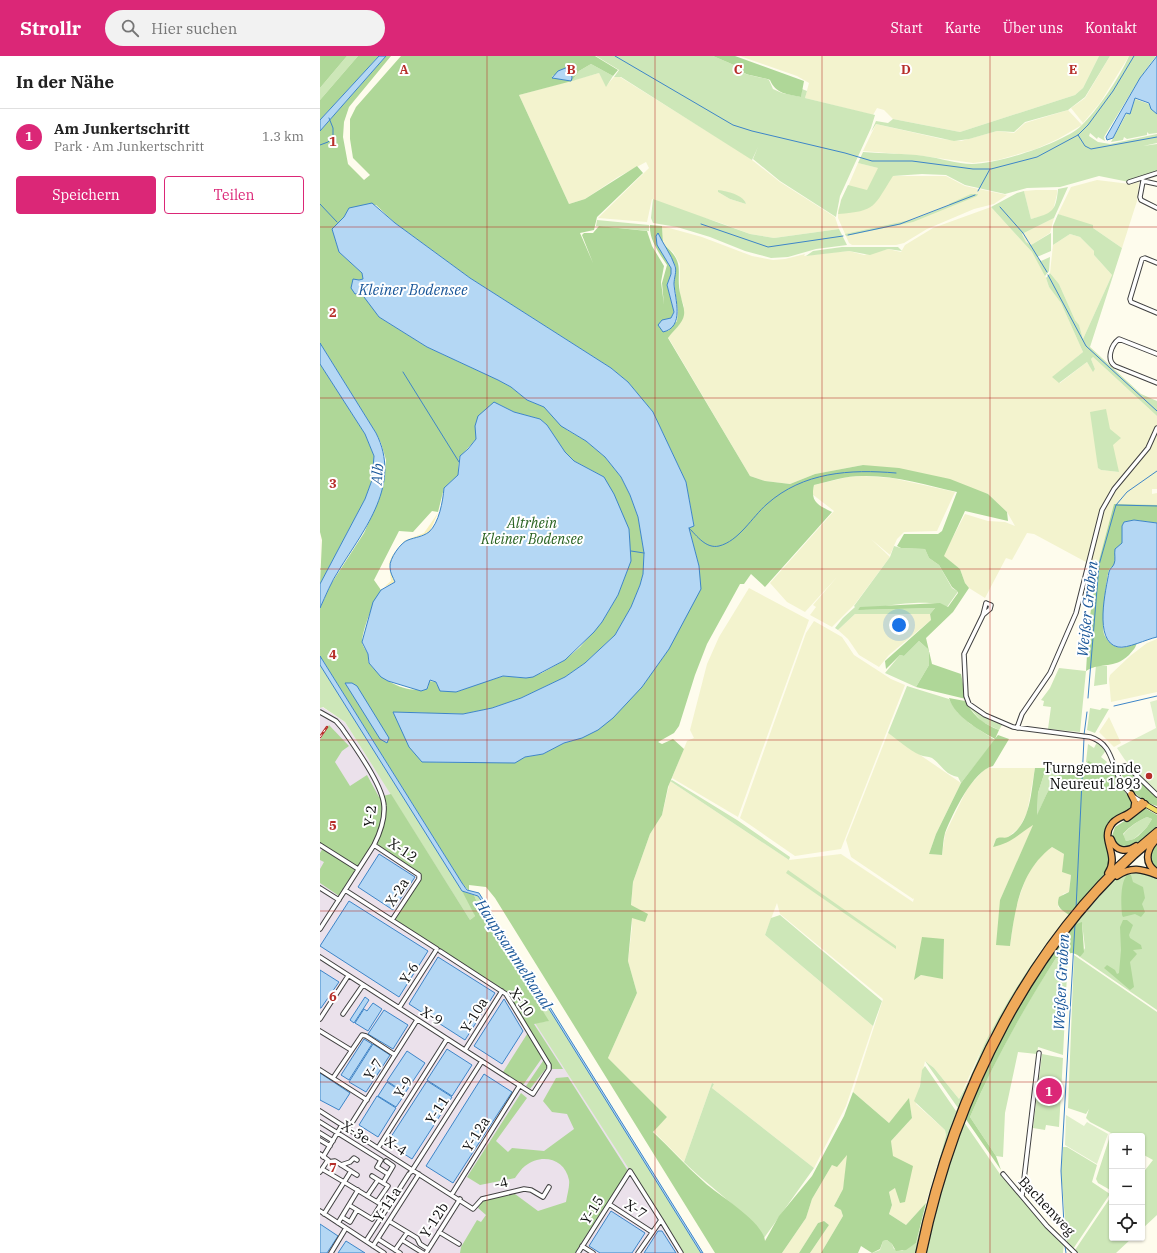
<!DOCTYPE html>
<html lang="de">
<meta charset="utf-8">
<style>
body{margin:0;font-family:"IBM Plex Serif",serif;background:#f2f2f2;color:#222}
.controls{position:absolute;right:12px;bottom:12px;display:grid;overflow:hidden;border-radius:4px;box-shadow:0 1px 3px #0004}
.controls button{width:36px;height:36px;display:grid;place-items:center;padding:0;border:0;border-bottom:1px solid #e0e0e0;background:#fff;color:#222;font:20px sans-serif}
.you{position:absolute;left:579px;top:569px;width:14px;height:14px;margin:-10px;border:3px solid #fff;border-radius:50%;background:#1a73e8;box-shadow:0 0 0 6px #1a73e833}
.badge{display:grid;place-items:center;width:26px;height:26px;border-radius:50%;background:#db2777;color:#fff;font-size:13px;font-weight:700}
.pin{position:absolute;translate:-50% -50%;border:2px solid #fff;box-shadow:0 1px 4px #0006}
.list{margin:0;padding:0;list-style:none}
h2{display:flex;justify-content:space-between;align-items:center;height:52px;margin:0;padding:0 16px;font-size:17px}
h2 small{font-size:13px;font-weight:400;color:#767676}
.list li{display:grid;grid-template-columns:26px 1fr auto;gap:12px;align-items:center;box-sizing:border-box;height:56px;padding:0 16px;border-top:1px solid #e0e0e0}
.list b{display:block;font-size:15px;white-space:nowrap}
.list p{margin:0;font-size:13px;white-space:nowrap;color:#767676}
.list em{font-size:13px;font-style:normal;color:#767676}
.actions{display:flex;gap:8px;padding:12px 16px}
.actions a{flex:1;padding:9px 0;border:1px solid #db2777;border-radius:4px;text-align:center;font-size:14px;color:#db2777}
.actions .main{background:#db2777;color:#fff}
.icon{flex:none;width:22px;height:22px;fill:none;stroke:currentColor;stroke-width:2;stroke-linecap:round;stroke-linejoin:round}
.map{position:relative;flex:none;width:837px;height:1197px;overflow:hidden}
header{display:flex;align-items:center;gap:24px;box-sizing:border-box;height:56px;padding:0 20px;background:#db2777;color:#fff}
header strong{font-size:19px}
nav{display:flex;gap:22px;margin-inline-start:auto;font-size:14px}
.search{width:280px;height:36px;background:#f2f2f2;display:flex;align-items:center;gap:10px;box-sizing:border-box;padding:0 14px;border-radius:22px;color:#767676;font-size:15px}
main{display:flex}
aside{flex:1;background:#fff}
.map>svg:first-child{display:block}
.industrial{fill:#ebe1eb}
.farmland{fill:#f3f3ce;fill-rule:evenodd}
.green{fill:#cde7b8}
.forest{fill:#afd798;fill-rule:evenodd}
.sand{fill:#f8f0bb}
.pitch{fill:#dfefca}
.water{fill:#b4d7f4;stroke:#3d85c8}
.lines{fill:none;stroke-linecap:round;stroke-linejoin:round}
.stream{stroke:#3d85c8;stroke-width:1}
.minor-casing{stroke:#404040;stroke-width:5.5}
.major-casing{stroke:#1e1e1e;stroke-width:6}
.highway-casing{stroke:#1e1e1e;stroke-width:8}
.minor{stroke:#fff;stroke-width:3.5}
.major{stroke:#f3dd68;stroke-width:4.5}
.highway{stroke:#efaa5a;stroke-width:5.5}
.rail-casing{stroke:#b72f2a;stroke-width:2.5}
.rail{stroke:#fff;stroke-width:1;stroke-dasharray:3;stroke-linecap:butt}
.grid{fill:none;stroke:#b72f2a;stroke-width:1;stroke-opacity:0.55}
.poi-dot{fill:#b72f2a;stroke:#fff;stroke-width:1.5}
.labels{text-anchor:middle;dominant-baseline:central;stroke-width:4;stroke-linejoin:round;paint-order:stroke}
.park-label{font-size:14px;font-style:italic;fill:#286220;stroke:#fff}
.poi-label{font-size:14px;fill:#0d0d0d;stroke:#fff;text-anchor:end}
.street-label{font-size:14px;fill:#0d0d0d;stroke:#fff}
.water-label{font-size:15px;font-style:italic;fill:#1b589a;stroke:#fff}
.grid-label{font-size:13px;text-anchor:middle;font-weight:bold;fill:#b72f2a;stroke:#fff;stroke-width:4;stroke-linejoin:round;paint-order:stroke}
</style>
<header>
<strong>Strollr</strong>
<div class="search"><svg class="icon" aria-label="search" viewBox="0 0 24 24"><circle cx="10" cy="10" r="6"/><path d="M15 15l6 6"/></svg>Hier suchen</div>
<nav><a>Start</a><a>Karte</a><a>Über uns</a><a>Kontakt</a></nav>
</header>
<main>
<aside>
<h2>In der Nähe<small></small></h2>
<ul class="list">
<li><span class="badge">1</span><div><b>Am Junkertschritt</b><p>Park · Am Junkertschritt</p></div><em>1.3 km</em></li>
</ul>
<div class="actions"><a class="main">Speichern</a><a>Teilen</a></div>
</aside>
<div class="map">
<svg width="837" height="1197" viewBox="0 0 837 1197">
<rect width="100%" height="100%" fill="#fefced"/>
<!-- industrial -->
<path class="industrial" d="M2,651L25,666L363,1197H0V652Z"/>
<!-- farmland -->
<path class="farmland" d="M420,0H779L763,32L755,39L640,76L573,63L564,54L557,52L553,59L485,42L489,27L477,20Z
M790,0H809L780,47L763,67L751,52L765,42Z
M279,17L286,30L294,21H300L427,100L460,126L515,161L519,173L454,182L430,178L398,166L358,154L332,143L327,166L278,162L329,112L326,106L298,121L265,143L249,148L199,39ZM398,135H405L419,141L424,144L426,148L410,143L398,136Z
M748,54L762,69L738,83L716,93L678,104L653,107L603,100L543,95L556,68L622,83L641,85L677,75L694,77L705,67Z
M538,107L558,112L573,120H626L645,130L687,139L674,148L654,153L607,173L584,187L576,189H532L529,187L518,162V154Z
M777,124L810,128L819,126L817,145L802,192L773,172L738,158L751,131Z
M716,134H737V138L733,155L730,158L711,163L704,135Z
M671,151L712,196L723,213L729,231L741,247L763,296L733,321L740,327L767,306L773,315L775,313L771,303L773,301L837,360V433H832V438L837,437V449L794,448L777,512L714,478L707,477L692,504L686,502L665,542L649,532L645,527L640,513L623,500L645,458L668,465L685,466L695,470L687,456L668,438L543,409L495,418L470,428L445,425L430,420L348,281L359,269L364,250L360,240V208L353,196L343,188L342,170L382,181L432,200L453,204L465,203L485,198L484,200L516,196L529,195L544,199L568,193L581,196L585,189L613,172ZM776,392L799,416L781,414L778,411Z
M734,162L730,177L711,189L706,186L702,178Z
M750,178L760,181L774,195V199L792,219L763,283L759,269L755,264L739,228L730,217L733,189Z
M543,420L572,422L635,436L617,475L584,476L577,483L570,499L551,483L570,501L535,548L512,571L490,559L496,551L493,549L517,521L485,556L467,546L450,527L514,455L492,438L494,429L528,421Z
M429,532L489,564L418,761L352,722L367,685L374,682L370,674L387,608L399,581Z
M535,558H610L611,564L569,599L559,611L539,599L528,583L518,574Z
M494,565L522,581L534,599L571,623L585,629L521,793L475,800L420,762L486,577Z
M837,583V636L791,646L789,623L790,619L810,600L827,587Z
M789,661L801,687L794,691L779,676Z
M568,677L641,727L616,778L609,798L622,799L625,778L648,731L666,712H715L707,757L699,772L687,782L676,783L673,790L714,768L680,844L690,890L695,853L707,819L722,798L732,791L744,798L751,819L749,836L743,838L738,851L749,859L719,897L687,948L658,1001L639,1043L614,1012L605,1005L596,1048L625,1074L626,1079L606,1147L586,1169L569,1158L572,1149L569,1136L575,1132L571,1085L592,1062L589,1043L569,1067L533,1036L563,943L460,858L457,847L445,879L553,970L526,1050L494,1112L392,1032L394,1028L392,1027L364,1106L333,1075L347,1061L288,1002L317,937L308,905L312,871L311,850L313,826L330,778L342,759L350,725L469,804L521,798L593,846L594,842L593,843L531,801L526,784ZM624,883L623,922L601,919L594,924Z
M528,1098L523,1133L514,1150L521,1154L523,1160L501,1197H490L509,1169L504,1165L498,1167L479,1197H462L486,1162L492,1143L512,1109Z"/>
<!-- green -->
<path class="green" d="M27,0H38L0,44V32Z
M276,0H393L414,9C419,20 440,20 449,24L453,33L462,37L481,41L482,33L487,35L485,42L555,59L551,72L520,140L516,161L460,125L433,103L438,91L432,104L301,21H294L299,14Z
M779,0H790L765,41L748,54L705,66L694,76L677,75L649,83L634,85L556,68L551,76L556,65L568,67L573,63L640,76L755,39L763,32Z
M809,0H836L820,22L784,81L785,85L778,81L777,83L770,77L769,80L778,86L776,89L778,86L790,88L837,78V87L823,90L837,88V115L809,126L779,120L740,131L707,132L685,138L645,129L626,119L602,118L573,120C553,151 557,155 518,158L521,144L528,129L547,134L558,112L538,107L543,96C564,98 584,97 604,100C620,102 637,108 652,108C678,108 743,87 761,70C777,55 800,21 809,0Z
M271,8L293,20L286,31L279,17L252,25L259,15Z
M815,43L829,48L831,53L837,58V77L829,78L827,76V79L807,83L804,81L803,84L791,86L807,57L810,58Z
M748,131L734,162L702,178L706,186L711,189L731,177V195L717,201L721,205L730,201L729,215L725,220L712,196L671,151L697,137L704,135L711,163C731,157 736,157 738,133Z
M398,134C407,135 424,139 426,148L410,143L398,136Z
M651,138H658L657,140L593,166L526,180L525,178L595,163L630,149L629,148Z
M333,143L430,178L454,182L519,173L527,189L496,193L468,201L451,202L425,195L390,181L357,171L333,167L331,162Z
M738,158L773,169V172L802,192L770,291L821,338L837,345V360L773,301L771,303L775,313L773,316L767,306L739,327L732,321L763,296L741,247L729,231L726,222L730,217L739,228L755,264L759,269L763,283L792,219L774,199V195L760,181L750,178L733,189V170Z
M277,164L329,169V175L277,170H276Z
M522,191H578L582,195L568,193L550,199L529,195L486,200L493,195Z
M786,353L790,373L801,382L793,389L799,416L781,414L778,412L770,356Z
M574,490L581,492L605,493L609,502L619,509L632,532L637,535V537L627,551C609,541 560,551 538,554L615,552L610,558H535L518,574L515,572L523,562L535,551L534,550L570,501Z
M599,585L609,594V609L596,631L565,617L580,599L584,600Z
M0,609L151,849L155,860L150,864L25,666L3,651L0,652Z
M776,609L787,610V628L774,630Z
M739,612L766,615L760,676L728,673L731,651L723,650L724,645L721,644L730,632Z
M587,630L629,643L638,657L649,667L675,684L641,727L638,721C624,718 623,710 612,702C608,700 604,701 600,699C589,694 578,684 568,677Z
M649,651L680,668L682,669L679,674L662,666Z
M770,652L780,654L782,652L789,653L775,677L767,674Z
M777,686L787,693L781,701L787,706L782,713L766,706L768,688L774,692Z
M726,712L743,713L727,737L717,760L718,737Z
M352,724L417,764L470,801L469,804L350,725Z
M827,761L832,763L827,771L814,783L806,785L803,779C810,770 818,765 827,761Z
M468,814L576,890V893L466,817Z
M812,814L837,819V954L760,901L765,892L762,867L756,868L757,866L795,823Z
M154,839L158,840L165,850L381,1197H363L215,967L228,965L161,856Z
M751,858C729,891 705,922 685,956C641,1030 613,1113 596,1197H552L560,1194L563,1185L567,1184L572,1188L574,1193L582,1195L596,1187L626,1079L625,1074L594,1045L600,1030L602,1014L605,1010L636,1055L638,1052L605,1005L614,1012L639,1043C651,1023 658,1000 669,979C692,936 718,896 749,859Z
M460,859L562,945L553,970L445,879L451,862Z
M749,875L723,913L694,959L668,1012L644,1066L682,1121L744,1187L743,1197H606C630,1081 677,970 749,875Z
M748,898L743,999L718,991L717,998L698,996L685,1057L683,1101L676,1100L650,1061C674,1005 703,953 736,902L741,903Z
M754,899L837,956V1159L822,1173V1118L833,1104L822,1098V1080L792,1081L790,1080L791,1077L770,1066L766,1062L769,1053L766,1058L748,1052Z
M722,998L743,1002L739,1071L726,1069L725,1074L713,1072Z
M392,1027L394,1028L392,1032L494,1112L444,1182C423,1152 391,1133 364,1106Z
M789,1083L792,1085V1135L778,1127L776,1123Z
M743,1091H747L777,1109L772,1126L790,1138L753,1193L747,1187L741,1115Z
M792,1139V1182H812L796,1197H758L755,1194Z"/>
<!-- forest -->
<path class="forest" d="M0,0H27L0,32Z
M38,0H59L0,64V44Z
M66,0H71L29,51L24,66L23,81L28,108L44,124L50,119L33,102L30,83V63L36,51L81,0H275L298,14L293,20L271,8L259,15L252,25L199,39L249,148L265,143L317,110L323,117L277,161L274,174L260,177L273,207L262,179L264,177H273L279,170L327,175L332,190L344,210L341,226L344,249L342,227L347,209C339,197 329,184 330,169L342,170L343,188C368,208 354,216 361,241C362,247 365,252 364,259C363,267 353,275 348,282L430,420L445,425L470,428L495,418L543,409L579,412L630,423L668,438L687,456L688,465L645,455L624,500L640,513L645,527L649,532L633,556L606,582L612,608L641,618L646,643L596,631L609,609V594L599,585L584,600L580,599L566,613L565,605L611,564L610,558L615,552L538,554L540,551L620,547L628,551L638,537L637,535L632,531L619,509L609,502L605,493L581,492L577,490L584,478H618L622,475L637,436C606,429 574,419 542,420C526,420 510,425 494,429C490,446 498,449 512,456L445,531L431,518L424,528H420L387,588L375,619L359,670L354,677L338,686L342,688L353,683L364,693L348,731L342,759L330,778L313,826L311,849L328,858L325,866L312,862L308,905L317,937L288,1002L347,1061L333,1076C350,1092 366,1110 384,1126C398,1139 443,1165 445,1185L459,1160L492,1120L524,1060L533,1036L569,1067L589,1042L592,1062L571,1085L573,1100L593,1110L585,1146L580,1147L575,1132L569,1136L572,1149L569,1158L586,1169L606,1147L596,1187L586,1194L576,1195L572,1188L567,1184L563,1185L560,1193L552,1197L541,1190L538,1197H501L523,1160L521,1154L514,1150L523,1133L527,1099L517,1111L512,1109L492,1143L486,1162L462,1197H395L175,842L166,831L149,829V835L142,827L0,600V552L11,528L44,477L57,448L65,415L66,404L61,387L56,377L0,287V75ZM251,14L252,22L243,24L239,21L234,22L232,20ZM56,149L75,167L150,222L291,312L308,326L333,356L366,426L374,470L369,472L379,510L349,593L322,631L262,682L244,687L223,698L205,701L192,707L102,706L73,656L143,658L172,652L201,642L245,621L265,607L295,579L311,551L320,529L323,518L324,497L318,461L310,439L301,421L285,401L266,385L247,374L224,351L207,344L191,331L178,324L107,291L59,261L41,236L39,224L43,223L42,217L19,196L12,173L24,161L29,153ZM340,181L356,211L354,226L358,255L357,265L348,275L342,265L351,262L354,256L347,229L351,218V212L342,197ZM178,348L194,356L220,363L227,369L245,396L254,405L284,421L309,473L311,505L298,539L282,566L260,591L245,604L222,617L206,622L183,620L136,636L117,629L116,626L109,625L108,632C86,639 62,624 49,607C47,604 49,601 48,598C46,594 43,591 42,587C42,574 54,545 61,534L54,524L79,475L93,476L112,455L118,456L124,432L138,419L139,402L156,383C157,374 155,366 161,358C164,354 168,354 170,349Z
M393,0H415L484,25L481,41C467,38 456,38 450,24C440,20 419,20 414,9Z
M0,308L45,378L54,400L52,424L45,443L0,528L2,484L0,476Z
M794,448L837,449V467L814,464L804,466L802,470V487C796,493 798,502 794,509C792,513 791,510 789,514C786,523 781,568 784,578C786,583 791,589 797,591C804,593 811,589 817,586C816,592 813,594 809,599C793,614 783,605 766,615L769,567L777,512Z
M629,642L645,645C655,661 662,667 679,674L675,683C658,673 635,661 629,642Z
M9,669L29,690L22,695L15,706L30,730L47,719L59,741L71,738L150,864L155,860L142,835L154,839L161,856L229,965L214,968L243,1013H232L228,1010L210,1033L206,1030L223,1005L222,1002L203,1029L183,1016L209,975L187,936L74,863L101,820L53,788L19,840L0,827V813L4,806L0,804V797L4,790L0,787V684Z
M678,679L689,683L673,710C653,714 632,759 625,777C623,784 623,792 622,799L609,798L616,778L641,727Z
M768,705L787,713L795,719L805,736L813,744V751L789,768L791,798L789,813L751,858L749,859C740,853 736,851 739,841L749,836L751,819L742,816L744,798L732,791C700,815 695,853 690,890L676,889L680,844L713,769C699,778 690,788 673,791L676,783C680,780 684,783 688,781C711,769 711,735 715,712H726L718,737L717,759L727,737L743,713L765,714Z
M805,711L808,712L837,742V750C819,746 807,730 799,714V713Z
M825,752L837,759V770C826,779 814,795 798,790L792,780L795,771ZM827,761L832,763L827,771L818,780L814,783L806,785L803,778C810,770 818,765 827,761Z
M837,785V814C826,804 831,796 837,785Z
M807,819H811L813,826L823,831L825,842L822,848L825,856L821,861L815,858L803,861L802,859C801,848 800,827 807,819Z
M803,864H807L813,869L809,879L810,882L821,889L822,893L813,894L817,898L810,906L814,931L810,934L784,912L787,909L795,914L797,918L799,917L801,894L800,871Z
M762,866L764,896L760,901C748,891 748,903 736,902C703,954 674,1005 650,1061L676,1100L681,1114L645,1062C671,993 710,926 756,868Z
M602,881L624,883L623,923L601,919L594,924Z
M248,1021L308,1115L255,1197H140L141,1191L157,1164L161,1166L166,1159L158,1152L163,1144L195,1138L218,1155L246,1146C247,1139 250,1130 249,1124C245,1102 221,1097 205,1110C201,1113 198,1118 195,1122L160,1129L147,1121L201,1037L207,1042L176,1085L188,1096L192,1092L224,1095L254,1073L247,1058L232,1056L223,1045L236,1022Z
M504,1165L509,1169L490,1197H479L498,1167Z"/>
<!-- sand -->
<path class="sand" d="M118,457L110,475L104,479L84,486L72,502L69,511L75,526L64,531L71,525L69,507L72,500L84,485L104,477Z"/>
<!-- pitch -->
<path class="pitch" d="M837,644V736L805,704L797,692L836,672L830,646Z
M746,1059L764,1070L767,1066L788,1078L777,1108L745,1089Z"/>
<!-- water -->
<path class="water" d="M59,0H66L0,75V64Z
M837,0V58L831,53L829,47L815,42L810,58L806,57L793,82L787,84L786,81L820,22Z
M248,11L251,14L252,22L251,25L232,22L238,15Z
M52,147L75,167L150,222L291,312L308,326L333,356L366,426L374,470L369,472L379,510L381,533L349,593L322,631L293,662L278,674L262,682L244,687L223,698L205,701L195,707L102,706L89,691L73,656L143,658L172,652L201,642L245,621L265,607L295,579L311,551L320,529L323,518L324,497L318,461L310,439L301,421L285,401L266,385L241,370L224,351L207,344L191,331L178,324L107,291L59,261L41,237L35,238L31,232L33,223L39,224L43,223L42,217L19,196L12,173L24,161L29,152Z
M338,177C343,188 351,198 355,210C357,215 354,222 354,228C355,243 365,271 343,276L338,269L342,264L351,262L354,256L347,229L351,218V212L337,189L336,180Z
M0,287L56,377C82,428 45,472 19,514C11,526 6,539 0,552V528L45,443L52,424L54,400L45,378L0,308Z
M174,346L194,356L220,363L227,369L245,396L254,405L284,421L294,438L309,473L311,505L298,539L282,566L274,576L245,604L213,621L206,622L183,620L136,636L120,635L116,626L110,624L107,633L101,635L68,625L61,621L49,607L48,598L42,586L53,546L61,534L75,526C73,521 70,517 70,511C69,503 81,486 88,484C96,481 102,481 109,476C119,467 123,445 124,432L138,419L140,400L148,393L156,383L155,370L158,360Z
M814,464L837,467V581C827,583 807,593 798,591C773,586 786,533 789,516C790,512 793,511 794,508C796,504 794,498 795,493L802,487V470L804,466Z
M0,600L142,827L147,834L159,837L383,1197H381L165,850L158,840L142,835L0,609Z
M25,627H32L37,630L69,682L67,687L60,683Z
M59,798L95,821L73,854L38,831Z
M29,845L108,895L79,941L0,890Z
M118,901L175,937L145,984L89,948Z
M0,914L19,926L1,952H0Z
M45,941L49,944L34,967L30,964Z
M184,943L203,975L182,1008L154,990Z
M53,947L62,953L48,975L35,967L44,953L47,955Z
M64,954L88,969L73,993L48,978Z
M44,983L52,988L29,1024L21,1019Z
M53,988L70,999L46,1036L29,1026Z
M127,993L152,1009L132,1040L107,1024Z
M87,995L105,1007L85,1037L67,1025Z
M0,1017L30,1037L19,1054L0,1044Z
M164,1018L192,1036L133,1127L106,1110Z
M107,1025L132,1041L92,1103L67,1087Z
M67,1026L85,1038L76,1051L58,1040Z
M57,1040L76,1052L58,1081L39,1069Z
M291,1155L325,1177L312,1197H280L269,1190Z
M0,1168L18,1180L7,1197H0Z
M338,1175H342L356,1197H324Z
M26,1185L45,1197H18Z"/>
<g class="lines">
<!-- stream -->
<path class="stream" d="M295,0L413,69L432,75L525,97L552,105H592L653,113H671L717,101L758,79L768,69L793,35L814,0
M758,79L765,90L771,93L837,81
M0,89L8,86L13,81V72L9,62
M658,135L670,113
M0,148L17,166
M680,151L703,177L727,216
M381,168L448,191L523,180
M528,179L580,168L655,139
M728,219L766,290L837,355
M83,316L139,406
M796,449L837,450
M369,472C377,480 386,493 399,490C419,485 432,461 447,448C483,416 530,413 576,417
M311,495L324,497
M768,642L779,509L796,449L807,436L837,415
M794,650L837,640
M764,679L767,656
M756,853L764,682
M745,1186L741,1115L755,868
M745,1190L746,1197"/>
<defs>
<path id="minor" d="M809,126L837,117
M837,128L823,125L820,141L821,144L837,152
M837,207L825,202L822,203L810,243L811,246L837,257
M837,298L799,283C791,289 786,304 795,310L837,327
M663,559L666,547L671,549L670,553L663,559L644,598L646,640L649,648L665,659L693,671L770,681C793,688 791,709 801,726C806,735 813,741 822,746
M0,656L16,665L22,672C34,690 63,729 64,750C65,764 60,777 54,789L0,873
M697,672L702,658L730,617L756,557L782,454L794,433L828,392L837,372
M796,712L805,710L809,712L837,739
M0,789L38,813
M54,789L99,819V823L72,864
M0,832L19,844
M25,834L117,893L79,952
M0,901L213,1038L229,1013V1009L186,938L120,895
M23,958L43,929
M0,963L28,920
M0,975L31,994
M145,994L182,935
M0,1014L47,1044
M13,1022L42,979L46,980L75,999
M0,1055L153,1153L162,1143L204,1133L211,1134L223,1141L229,1131
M0,1066L61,1104L57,1111L68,1118
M28,1073L97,964
M0,1077L13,1085
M0,1084L10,1090
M58,1092L127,983
M0,1098L8,1104L0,1116
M3,1101L22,1069
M7,1106L15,1105L37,1119
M21,1109L30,1106L34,1102L37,1104
M2,1113L24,1126
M91,1116L162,1005
M683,1118L727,1170L755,1197
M52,1120L68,1130L57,1146
M24,1126L67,1152
M63,1127L73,1110L66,1105
M132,1138L200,1029
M47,1140L58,1124
M702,1140L719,997
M289,1148L332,1176
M29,1149L52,1163L61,1148
M0,1155L64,1197
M4,1158L31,1115
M22,1161L30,1166L37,1154
M69,1165L97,1182L100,1188L108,1193
M18,1167L38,1134
M119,1176L139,1188
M87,1177L82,1184L103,1197
M58,1183L80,1197
M46,1185L89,1118
M53,1190L99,1118
M262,1190L273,1197
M75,1194L82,1184
M11,1197L26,1172
M106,1197L140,1143
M258,1197L310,1115L341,1164
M318,1197L341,1164L361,1197"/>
<path id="major" d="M823,747L837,755"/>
<path id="highway" d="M811,738L815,746L814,753
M807,762L825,748
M791,783C795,795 806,797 816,790
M835,785C826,795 824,808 837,816
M788,817C800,799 780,784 791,769C795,762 803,761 809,757C814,754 818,750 822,746
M797,820C811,810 822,813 837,819
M599,1197C632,1038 709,879 837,775
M603,1197C635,1043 713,881 837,780"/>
</defs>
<!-- minor casing -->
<use href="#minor" class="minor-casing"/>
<!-- major casing -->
<use href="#major" class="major-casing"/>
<!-- highway casing -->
<use href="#highway" class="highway-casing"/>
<!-- minor -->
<use href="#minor" class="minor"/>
<!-- major -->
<use href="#major" class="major"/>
<!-- highway -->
<use href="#highway" class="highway"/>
<defs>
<path id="rail" d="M0,681L7,671"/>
</defs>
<!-- rail casing -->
<use href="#rail" class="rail-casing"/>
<!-- rail -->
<use href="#rail" class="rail"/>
</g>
<!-- grid -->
<path class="grid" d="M167,0V1197M335,0V1197M502,0V1197M670,0V1197M0,171H837M0,342H837M0,513H837M0,684H837M0,855H837M0,1026H837"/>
<!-- markers -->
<circle class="poi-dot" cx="829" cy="720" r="4"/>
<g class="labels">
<!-- park labels -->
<g class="park-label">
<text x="212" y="467">Altrhein<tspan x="212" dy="16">Kleiner Bodensee</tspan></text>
</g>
<!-- poi labels -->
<g class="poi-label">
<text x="821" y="712">Turngemeinde<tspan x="821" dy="16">Neureut 1893</tspan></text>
</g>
<!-- street labels -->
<g class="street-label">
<text transform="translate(50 760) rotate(-83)">Y-2</text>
<text transform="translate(83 794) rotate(34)">X-12</text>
<text transform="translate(77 836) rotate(-57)">X-2a</text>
<text transform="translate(89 917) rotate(-57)">Y-6</text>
<text transform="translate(202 946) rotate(55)">X-10</text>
<text transform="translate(154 959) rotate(-58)">Y-10a</text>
<text transform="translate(112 960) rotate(32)">X-9</text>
<text transform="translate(53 1013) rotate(-57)">Y-7</text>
<text transform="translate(83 1031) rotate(-58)">Y-9</text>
<text transform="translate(117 1054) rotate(-57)">Y-11</text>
<text transform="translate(36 1076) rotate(32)">X-3e</text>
<text transform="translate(156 1078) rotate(-58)">Y-12a</text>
<text transform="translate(76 1090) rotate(33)">X-4</text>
<text transform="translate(181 1127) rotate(-13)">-4</text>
<text transform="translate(67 1148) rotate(-57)">Y-11a</text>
<text transform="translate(727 1150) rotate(47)">Bachenweg</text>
<text transform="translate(316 1153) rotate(33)">X-7</text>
<text transform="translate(272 1154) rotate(-58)">Y-15</text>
<text transform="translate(114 1164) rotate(-57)">Y-12b</text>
</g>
<!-- water labels -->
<g class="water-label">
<text x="93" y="233">Kleiner Bodensee</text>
<text transform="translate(57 418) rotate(-85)">Alb</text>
<text transform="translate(767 553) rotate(-84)">Weißer Graben</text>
<text transform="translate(194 898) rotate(57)">Hauptsammelkanal</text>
<text transform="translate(741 926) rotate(-87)">Weißer Graben</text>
</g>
</g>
<g class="grid-label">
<text x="84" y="18">A</text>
<text x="251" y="18">B</text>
<text x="418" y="18">C</text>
<text x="586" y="18">D</text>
<text x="753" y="18">E</text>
<text x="13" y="90">1</text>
<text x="13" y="261">2</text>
<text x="13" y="432">3</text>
<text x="13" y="603">4</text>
<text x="13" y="774">5</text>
<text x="13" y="945">6</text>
<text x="13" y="1116">7</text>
</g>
</svg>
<div class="controls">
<button>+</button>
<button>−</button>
<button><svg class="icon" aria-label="locate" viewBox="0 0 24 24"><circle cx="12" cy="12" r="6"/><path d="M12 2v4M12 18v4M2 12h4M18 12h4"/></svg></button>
</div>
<div class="you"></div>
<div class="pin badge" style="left:729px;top:1035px">1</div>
</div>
</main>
